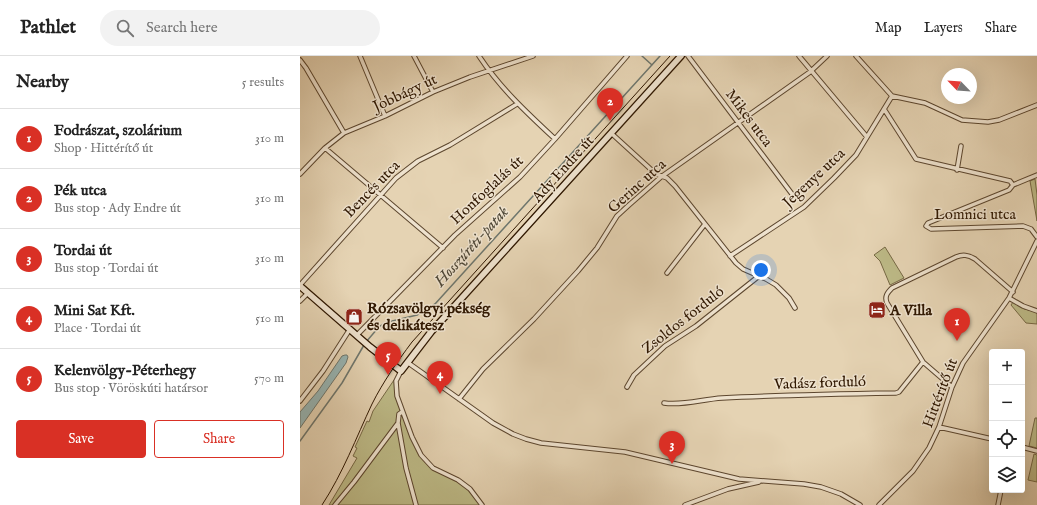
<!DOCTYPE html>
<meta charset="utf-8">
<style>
body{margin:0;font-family:"IM FELL English",serif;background:#f2f2f2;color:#222}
.controls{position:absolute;right:12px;bottom:12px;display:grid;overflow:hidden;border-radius:4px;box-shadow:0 4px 16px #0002}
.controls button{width:36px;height:36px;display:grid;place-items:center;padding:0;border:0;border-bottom:1px solid #e0e0e0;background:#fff;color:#222;font:20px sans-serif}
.compass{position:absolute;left:641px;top:12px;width:36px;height:36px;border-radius:50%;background:#fff;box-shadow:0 4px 16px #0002;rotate:295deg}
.you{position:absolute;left:461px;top:214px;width:14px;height:14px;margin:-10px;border:3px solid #fff;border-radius:50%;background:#1a73e8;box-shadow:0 0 0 6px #1a73e833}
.badge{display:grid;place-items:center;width:26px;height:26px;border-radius:50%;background:#d93025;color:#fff;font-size:13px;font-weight:700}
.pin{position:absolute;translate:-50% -33px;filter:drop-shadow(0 1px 2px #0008)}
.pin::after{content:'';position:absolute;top:21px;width:14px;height:12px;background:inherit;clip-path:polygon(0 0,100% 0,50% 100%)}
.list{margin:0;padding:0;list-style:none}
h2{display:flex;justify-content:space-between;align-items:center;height:52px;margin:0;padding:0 16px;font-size:17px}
h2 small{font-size:13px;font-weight:400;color:#767676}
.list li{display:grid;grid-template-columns:26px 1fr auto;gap:12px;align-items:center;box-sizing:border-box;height:60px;padding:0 16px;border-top:1px solid #e0e0e0}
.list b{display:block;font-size:15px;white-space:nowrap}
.list p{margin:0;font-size:13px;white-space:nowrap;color:#767676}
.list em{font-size:13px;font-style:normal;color:#767676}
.actions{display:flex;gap:8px;padding:12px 16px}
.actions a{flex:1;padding:9px 0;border:1px solid #d93025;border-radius:4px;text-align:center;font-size:14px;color:#d93025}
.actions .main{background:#d93025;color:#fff}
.icon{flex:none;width:22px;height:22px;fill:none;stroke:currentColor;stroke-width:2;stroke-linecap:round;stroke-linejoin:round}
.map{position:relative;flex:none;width:737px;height:449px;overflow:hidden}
header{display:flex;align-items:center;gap:24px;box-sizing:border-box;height:56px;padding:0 20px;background:#fff;border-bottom:1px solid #e0e0e0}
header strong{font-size:19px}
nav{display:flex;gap:22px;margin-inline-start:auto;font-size:14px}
.search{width:280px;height:36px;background:#f2f2f2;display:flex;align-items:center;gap:10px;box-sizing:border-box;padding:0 14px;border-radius:22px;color:#767676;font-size:15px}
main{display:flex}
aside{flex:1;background:#fff}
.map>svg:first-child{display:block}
.green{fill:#bdba87;stroke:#766844}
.water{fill:#98b6b5;stroke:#6e766d}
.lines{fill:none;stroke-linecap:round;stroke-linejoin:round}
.stream{stroke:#6e766d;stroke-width:1.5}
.street-casing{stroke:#5c462e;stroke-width:5.5}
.secondary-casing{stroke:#2f1701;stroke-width:8}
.street{stroke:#eee2ce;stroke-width:3.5}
.secondary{stroke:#eee2ce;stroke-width:5.5}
.tram{stroke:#2f1701;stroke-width:1}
.labels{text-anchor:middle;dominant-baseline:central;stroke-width:3;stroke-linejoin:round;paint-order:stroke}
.street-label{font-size:15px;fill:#2f1701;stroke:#eee2ce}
.poi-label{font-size:15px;font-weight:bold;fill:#2f1701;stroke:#eee2ce;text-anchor:start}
.water-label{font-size:16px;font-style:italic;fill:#4e4737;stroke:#eee2ce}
</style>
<header>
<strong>Pathlet</strong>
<div class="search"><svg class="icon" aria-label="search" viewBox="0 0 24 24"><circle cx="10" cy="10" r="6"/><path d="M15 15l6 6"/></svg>Search here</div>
<nav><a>Map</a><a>Layers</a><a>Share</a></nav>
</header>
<main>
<aside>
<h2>Nearby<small>5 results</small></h2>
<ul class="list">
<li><span class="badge">1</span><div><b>Fodrászat, szolárium</b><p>Shop · Hittérítő út</p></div><em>310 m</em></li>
<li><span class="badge">2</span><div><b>Pék utca</b><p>Bus stop · Ady Endre út</p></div><em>310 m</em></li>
<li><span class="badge">3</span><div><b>Tordai út</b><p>Bus stop · Tordai út</p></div><em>310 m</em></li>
<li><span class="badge">4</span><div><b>Mini Sat Kft.</b><p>Place · Tordai út</p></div><em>510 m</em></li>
<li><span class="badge">5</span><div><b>Kelenvölgy-Péterhegy</b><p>Bus stop · Vöröskúti határsor</p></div><em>570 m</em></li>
</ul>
<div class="actions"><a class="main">Save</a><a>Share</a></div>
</aside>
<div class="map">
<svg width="737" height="449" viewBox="0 0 737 449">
<rect width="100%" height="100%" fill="#e5d3b3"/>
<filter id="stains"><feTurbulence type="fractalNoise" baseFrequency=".005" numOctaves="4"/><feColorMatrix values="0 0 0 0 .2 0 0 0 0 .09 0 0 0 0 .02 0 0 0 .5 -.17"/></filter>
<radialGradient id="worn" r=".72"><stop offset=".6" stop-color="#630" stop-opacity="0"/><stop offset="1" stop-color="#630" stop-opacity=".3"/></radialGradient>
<!-- green -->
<path class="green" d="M735,123L737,139V165L730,125Z
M585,191L604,222L590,229L580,205L574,199Z
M713,246L724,253L737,256V268L726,267L711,249Z
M94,324L96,325L95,334L112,381L129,408L164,428L182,449H29L57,402L53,400L57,392L55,391L67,365L69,366L73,355Z
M735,362H737V392L729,390Z
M734,398L737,399V426L728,424Z"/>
<!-- water -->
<path class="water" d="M45,299H47L48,301L46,307L0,372V356L18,335L42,300Z"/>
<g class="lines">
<!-- stream -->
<path class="stream" d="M342,0L352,9
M66,286L78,272L84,267L117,259L135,248L360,0
M0,385L42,327L64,289"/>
<defs>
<path id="street" d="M60,0L85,60
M114,0L133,36
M179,0C200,32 227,57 255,83
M388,0L492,138
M499,0L567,81
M556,0L592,40L625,47L662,64L688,66L699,64L737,49
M0,4L6,12L44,77
M584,53L616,103L710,125L713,129
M311,77L356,118L367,122L375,130L436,207L443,213L466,223L476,229L489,242L495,252
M25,92L143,192
M657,114L661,90
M0,118L25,92L44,77L85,60L133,36L170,21L233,0
M713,129L709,134L628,167L626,170L631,173L723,170L731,173L737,181
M713,129L737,119
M430,200L504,151L534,122L556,99L592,40
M367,217L405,168
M0,229L96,122L118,105L150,89L217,48
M709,242L723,250L737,255
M0,245L8,237
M57,279L155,179L220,121L255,83L327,0
M107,306L193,367L213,378L226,383L241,387L325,396L439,423L504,428L521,431L541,438L560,449
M101,315L96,325L97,340L112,381L121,399L133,412L158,424L170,433L182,449
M327,331L334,319L365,290L396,270L459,220
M652,331L623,306L587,247C584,240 588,236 592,232L656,201C663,198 668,199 675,203L713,236
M159,343L183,313L234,263L278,215L297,192L317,160L329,149L361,121L510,16L527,0
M0,345L23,315L50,273
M364,347C383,350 403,343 422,342C480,339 538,338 596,337L599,336L623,306
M98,367L106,412L116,449
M639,371L692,383
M722,391L737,395
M35,449L54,426L98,367L99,358L102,356
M385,449L428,433L459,426
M579,449L613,415L629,392L639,371L652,331L663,307L709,242L737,185
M698,449L701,434"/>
<path id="secondary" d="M0,230L70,291L101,315L131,276L381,0"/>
</defs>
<!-- street casing -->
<use href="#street" class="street-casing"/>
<!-- secondary casing -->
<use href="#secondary" class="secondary-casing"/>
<!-- street -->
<use href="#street" class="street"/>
<!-- secondary -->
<use href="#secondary" class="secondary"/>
<!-- tram -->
<path class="tram" d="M22,449C43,417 56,382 72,348C83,326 97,306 112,286L370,0"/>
</g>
<!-- icons -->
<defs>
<symbol id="hotel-square" viewBox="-11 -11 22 22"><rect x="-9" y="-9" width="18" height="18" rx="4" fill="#8f2418" stroke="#eee2ce"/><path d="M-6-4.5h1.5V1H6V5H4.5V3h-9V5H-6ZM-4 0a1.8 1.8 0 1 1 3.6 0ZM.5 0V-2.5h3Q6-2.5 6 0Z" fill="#fff"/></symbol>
<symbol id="shop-square" viewBox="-11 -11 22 22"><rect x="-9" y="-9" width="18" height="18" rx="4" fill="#8f2418" stroke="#eee2ce"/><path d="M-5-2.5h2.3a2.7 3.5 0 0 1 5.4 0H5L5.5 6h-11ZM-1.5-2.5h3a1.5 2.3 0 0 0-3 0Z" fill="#fff"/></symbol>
</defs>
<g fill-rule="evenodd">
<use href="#hotel-square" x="567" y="244" width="20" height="20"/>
<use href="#shop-square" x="44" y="251" width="20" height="20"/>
</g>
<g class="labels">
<!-- street labels -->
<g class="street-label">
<text transform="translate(105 37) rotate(-25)">Jobbágy út</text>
<text transform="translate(449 62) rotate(53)">Mikes utca</text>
<text transform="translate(263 113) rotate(-48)">Ady Endre út</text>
<text transform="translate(514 122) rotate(-43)">Jegenye utca</text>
<text transform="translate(337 130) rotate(-42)">Gerinc utca</text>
<text transform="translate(72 133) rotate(-46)">Bencés utca</text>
<text transform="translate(187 134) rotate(-43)">Honfoglalás út</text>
<text x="675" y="158">Lomnici utca</text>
<text transform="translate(383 264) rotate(-38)">Zsoldos forduló</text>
<text transform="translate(520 327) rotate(-2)">Vadász forduló</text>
<text transform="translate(640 337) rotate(-69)">Hittérítő út</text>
</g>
<!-- poi labels -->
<g class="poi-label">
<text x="67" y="252">Rózsavölgyi pékség<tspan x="67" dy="17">és delikátesz</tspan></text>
<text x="590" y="254">A Villa</text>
</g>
<!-- water labels -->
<g class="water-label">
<text transform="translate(172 191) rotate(-48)">Hosszúréti-patak</text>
</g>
</g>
<rect width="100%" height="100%" filter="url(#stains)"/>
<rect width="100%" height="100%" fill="url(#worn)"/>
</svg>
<div class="controls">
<button>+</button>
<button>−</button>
<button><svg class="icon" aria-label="locate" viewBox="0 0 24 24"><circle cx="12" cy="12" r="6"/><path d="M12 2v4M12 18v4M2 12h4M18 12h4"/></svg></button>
<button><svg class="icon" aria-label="layers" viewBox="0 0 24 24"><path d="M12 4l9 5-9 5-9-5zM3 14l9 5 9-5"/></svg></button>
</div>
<svg class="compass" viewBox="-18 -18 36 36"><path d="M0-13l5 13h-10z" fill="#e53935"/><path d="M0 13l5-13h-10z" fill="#767676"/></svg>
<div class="you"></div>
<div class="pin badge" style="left:657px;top:285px">1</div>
<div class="pin badge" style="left:310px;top:65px">2</div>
<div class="pin badge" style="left:372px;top:408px">3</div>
<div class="pin badge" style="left:140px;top:338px">4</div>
<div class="pin badge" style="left:88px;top:319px">5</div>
</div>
</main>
